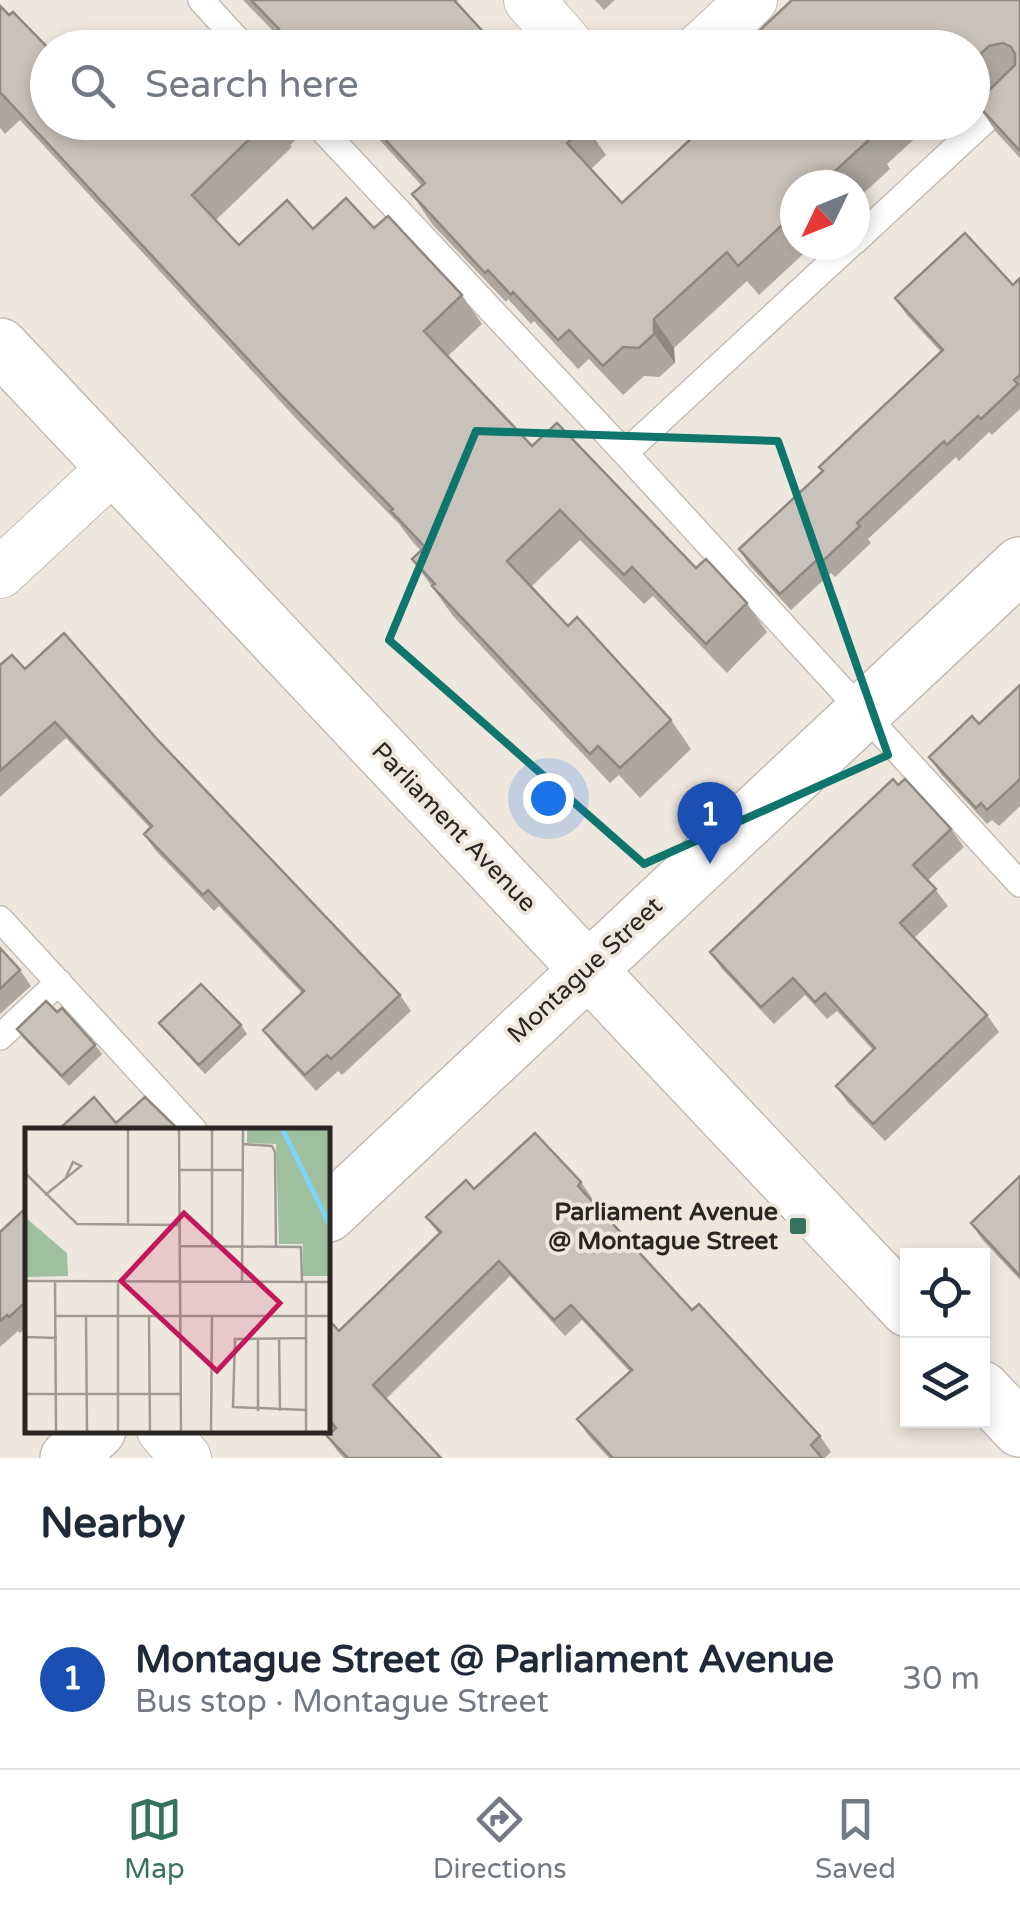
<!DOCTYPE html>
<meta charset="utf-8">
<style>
body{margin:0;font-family:"Varela Round",sans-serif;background:#f6f6f7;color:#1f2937}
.controls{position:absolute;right:30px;bottom:30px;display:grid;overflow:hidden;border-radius:0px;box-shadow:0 5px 15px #0003}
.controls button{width:90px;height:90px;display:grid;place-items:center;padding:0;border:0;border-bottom:2px solid #e0e1e3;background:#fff;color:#1f2937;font:50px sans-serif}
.compass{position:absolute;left:780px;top:170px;width:90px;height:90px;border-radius:50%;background:#fff;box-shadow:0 5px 15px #0003;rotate:227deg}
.you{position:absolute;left:548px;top:798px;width:35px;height:35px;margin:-25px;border:8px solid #fff;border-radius:50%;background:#1a73e8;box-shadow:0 0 0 15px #1a73e833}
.badge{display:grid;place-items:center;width:65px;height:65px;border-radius:50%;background:#35735f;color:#fff;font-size:32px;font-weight:700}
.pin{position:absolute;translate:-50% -82px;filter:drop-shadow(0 2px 5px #0008)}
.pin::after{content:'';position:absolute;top:52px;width:35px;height:30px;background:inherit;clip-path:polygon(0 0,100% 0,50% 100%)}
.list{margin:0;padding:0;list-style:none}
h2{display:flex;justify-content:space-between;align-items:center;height:130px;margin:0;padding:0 40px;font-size:42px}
h2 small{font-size:32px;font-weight:400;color:#747a83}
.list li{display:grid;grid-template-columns:65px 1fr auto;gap:30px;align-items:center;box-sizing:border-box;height:180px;padding:0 40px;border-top:2px solid #e0e1e3}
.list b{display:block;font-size:38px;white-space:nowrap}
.list p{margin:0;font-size:32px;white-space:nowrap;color:#747a83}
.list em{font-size:32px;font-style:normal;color:#747a83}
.icon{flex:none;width:55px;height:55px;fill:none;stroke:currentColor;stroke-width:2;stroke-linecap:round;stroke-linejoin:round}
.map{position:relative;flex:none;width:1020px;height:1458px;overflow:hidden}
.search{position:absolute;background:#fff;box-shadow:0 5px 15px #0003;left:30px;right:30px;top:30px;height:110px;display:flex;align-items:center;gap:25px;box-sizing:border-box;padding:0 35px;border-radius:55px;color:#747a83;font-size:38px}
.sheet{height:310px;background:#fff}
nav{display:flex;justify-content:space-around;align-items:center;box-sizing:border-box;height:140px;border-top:2px solid #e0e1e3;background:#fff;font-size:28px;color:#747a83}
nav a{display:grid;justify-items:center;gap:5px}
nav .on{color:#35735f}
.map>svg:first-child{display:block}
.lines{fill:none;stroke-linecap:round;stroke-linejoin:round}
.lane-casing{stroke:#c4bdb5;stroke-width:28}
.street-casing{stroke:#c4bdb5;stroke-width:52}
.secondary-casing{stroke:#c4bdb5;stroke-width:58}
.lane{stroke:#fff;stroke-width:25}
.street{stroke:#fff;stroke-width:50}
.secondary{stroke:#fff;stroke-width:55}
.wall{fill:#ada7a0}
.shaded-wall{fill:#8d8882}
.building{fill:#c9c2ba;stroke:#8d8882;stroke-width:2.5}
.marked{fill:none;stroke:#0f766e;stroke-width:8;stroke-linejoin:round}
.poi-dot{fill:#35735f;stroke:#eee7de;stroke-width:4}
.labels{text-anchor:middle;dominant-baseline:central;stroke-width:8;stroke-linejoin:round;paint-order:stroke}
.street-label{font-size:25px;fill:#292623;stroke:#eee7de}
.poi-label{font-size:25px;font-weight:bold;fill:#292623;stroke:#eee7de;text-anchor:end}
.inset-river{fill:none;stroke:#7dd3f8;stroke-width:5}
.inset-road{fill:none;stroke:#9f9a93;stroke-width:2.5}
.view{fill:#c2185b;fill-opacity:0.15;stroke:#c2185b;stroke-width:5}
.inset-edge{fill:none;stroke:#292623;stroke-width:5}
</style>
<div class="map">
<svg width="1020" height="1458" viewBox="0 0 1020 1458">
<rect width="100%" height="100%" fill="#eee7de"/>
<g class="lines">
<defs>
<path id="lane" d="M201,0L245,48
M315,122L625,453L1020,884
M855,241L1020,88
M625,453L850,245
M0,919L194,1130
M0,1037L59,982"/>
<path id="street" d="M529,0L571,48
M700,48L752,0
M0,573L112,469
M162,1430L186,1458"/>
<path id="secondary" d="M0,346L908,1309
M328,1214L1020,565
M982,1389L1020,1429
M68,1458L98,1430"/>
</defs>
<!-- lane casing -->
<use href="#lane" class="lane-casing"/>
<!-- street casing -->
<use href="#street" class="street-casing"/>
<!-- secondary casing -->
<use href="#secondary" class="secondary-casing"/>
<!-- lane -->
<use href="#lane" class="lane"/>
<!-- street -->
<use href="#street" class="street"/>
<!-- secondary -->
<use href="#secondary" class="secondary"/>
</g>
<!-- wall -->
<path class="wall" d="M243,0H458L456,2L275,33Z
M595,0H615L604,10Z
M1020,0V158L996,132L978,105L975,108L972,106V48Z
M0,6L48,122L169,136L182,122H300L299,125L303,133L290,145L292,147L216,220L239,245L313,229L374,228L462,295L482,324L448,356L532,446L696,568L747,603L767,632L727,673L653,596L644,604L580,540L531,587L568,626L671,720L691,749L640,798L619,775L610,783L453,616L412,559L421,551L411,540L400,525L303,426L20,120L5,134L0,128Z
M363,122H583L606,155L591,169L622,203L691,139L683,129L691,122H933L887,164L890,169L855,201V185H795V245H813L759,295L747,281L674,348L675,363L659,377L644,376L623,395L589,359L578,369L534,321L531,324L508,299L506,302L432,224L412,194L422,186Z
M1020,278V409L992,435L989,432L959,461L956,457L868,539L871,543L835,577L831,573L791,610L750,566L739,549L822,472L819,467L941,352L906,314L895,298L1013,285Z
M0,665L25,669L155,737L400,995L411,1011L342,1075L338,1071L316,1091L274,1045L263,1030L302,993L219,906L214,911L155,850L144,834L150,828L66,738L0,797Z
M1020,685V806L999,826L992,820L987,824L941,774L929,757L979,724Z
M898,785L951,829L964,847L928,880L948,906L914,938L987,1015L999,1032L885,1141L848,1103L836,1086L873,1050L837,1011L827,1019L805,995L774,1024L722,969L710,952Z
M0,948L20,970L31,986L0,1014Z
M57,1012L95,1045L102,1054L69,1086L23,1038L17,1029Z
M159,1023L241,1025L247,1034L205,1074L166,1032Z
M1020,1176V1280L981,1238L971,1223Z
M581,1182L592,1198L590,1200L692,1310L820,1436L831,1452L825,1458H609L588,1435L577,1419L630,1372L582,1320L565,1336L510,1276L386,1399L441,1458H344L338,1452L327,1436L334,1430L328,1422V1319L339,1331L439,1234L426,1217L474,1189Z
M28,1206V1326L20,1333L18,1331L0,1347V1232Z"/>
<!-- shaded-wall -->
<path class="shaded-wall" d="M654,319L674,348L675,363L654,334Z"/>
<!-- building -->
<path class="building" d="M251,0H454L498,48H260L279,29Z
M792,0H1020V151L976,103L1015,65V54L1011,47L1003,43L989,46L972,62V48H741Z
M0,6L9,15L13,12L48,48V122H156L169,136L182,122H267L192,195L239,245L287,200L313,229L346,198L374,228L388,216L462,295L424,331L532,446L557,423L696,568L706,559L747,603L706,644L632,567L624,575L560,510L507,561L568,626L577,617L671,720L620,768L598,746L590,754L432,586L435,584L412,559L425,547L391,511L393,509L283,397L0,92Z
M369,122H583L585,126L567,143L622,203L692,138L683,129L691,122H880L866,135L870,139L821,184L822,185H795V213L738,266L727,252L654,319V334L639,348L623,347L603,366L569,330L558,340L513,292L511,295L488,270L485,273L412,194L425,183Z
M965,233L1013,285L1020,278V375L1014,380L1018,384L981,419L978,416L947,445L944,441L857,523L860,526L823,561L820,557L780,594L739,549L823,471L819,467L943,350L895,298Z
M64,633L155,737L400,995L331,1059L327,1055L305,1075L263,1030L304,991L208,890L203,895L144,834L152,826L55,722L0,771V665L12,655L25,669Z
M1020,685V779L987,810L981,803L976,808L929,757L972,716L979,724Z
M893,779L898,785L905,779L951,829L913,865L936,889L900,923L987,1015L873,1124L836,1086L875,1048L825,993L815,1002L793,978L761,1007L710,952Z
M0,948L20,970L0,989Z
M201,984L241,1025L199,1065L159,1023Z
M46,1001L57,1012L62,1008L95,1045L62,1076L17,1029Z
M94,1097L116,1123L145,1097L179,1130H58Z
M535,1133L581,1182L578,1186L692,1310L699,1304L820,1436L811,1445L822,1458H613L577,1419L632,1370L571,1305L554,1320L499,1261L373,1385L441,1458H348L327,1436L336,1428L328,1418V1319L339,1331L441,1232L426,1217L466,1180L474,1189Z
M1020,1176V1276L971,1223Z
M28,1206V1300L9,1317L7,1315L0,1321V1232Z"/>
<!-- marked area -->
<path class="marked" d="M476,431L778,441L888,755L644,864L389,640Z"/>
<!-- markers -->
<rect class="poi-dot" x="788" y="1216" width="20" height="20" rx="5"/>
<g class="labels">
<!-- street labels -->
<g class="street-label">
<text transform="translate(454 827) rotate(46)">Parliament Avenue</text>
<text transform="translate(585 970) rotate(-43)">Montague Street</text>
</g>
<!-- poi labels -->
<g class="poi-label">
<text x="778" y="1212">Parliament Avenue<tspan x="778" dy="29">@ Montague Street</tspan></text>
</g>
</g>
<!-- overview -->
<g transform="translate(25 1128)">
<rect width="305" height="305" fill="#eee7de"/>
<path d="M222,0H305V148H278V116H254L251,16L222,15ZM0,89L42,125L43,148L0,149Z" fill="#9ec09e"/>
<path class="inset-river" d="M257,0L305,98"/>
<path class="inset-road" d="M154,0L156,305M218,16L247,18L250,24L251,119M155,42H218M0,45L52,96L154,97M20,67L56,38L48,34L41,49M103,96V0M155,118L276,119L277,153M187,118V0M0,153L305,154M30,153L31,305M93,154V305M217,154L218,0M31,188H305M61,188L62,305M124,188L125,305M0,209L32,210M254,210L255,283M281,210L210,211L208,279L281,282M0,266H155M233,283V210M0,298V266M186,305L187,188M281,305V154"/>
<path class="view" d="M159,85L255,175L192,243L96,153Z"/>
<rect width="305" height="305" class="inset-edge"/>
</g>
</svg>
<div class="controls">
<button><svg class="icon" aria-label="locate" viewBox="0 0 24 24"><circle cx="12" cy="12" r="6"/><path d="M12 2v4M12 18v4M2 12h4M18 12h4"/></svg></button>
<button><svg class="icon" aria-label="layers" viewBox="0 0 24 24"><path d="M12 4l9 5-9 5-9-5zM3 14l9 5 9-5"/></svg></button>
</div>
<svg class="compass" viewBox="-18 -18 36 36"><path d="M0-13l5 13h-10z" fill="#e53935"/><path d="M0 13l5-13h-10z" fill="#747a83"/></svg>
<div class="you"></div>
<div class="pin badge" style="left:710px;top:864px;background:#1a4fb4">1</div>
<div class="search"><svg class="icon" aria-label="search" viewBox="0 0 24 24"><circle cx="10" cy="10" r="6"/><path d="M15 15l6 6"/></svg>Search here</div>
</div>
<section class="sheet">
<h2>Nearby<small></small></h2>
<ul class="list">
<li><span class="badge" style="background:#1a4fb4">1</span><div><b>Montague Street @ Parliament Avenue</b><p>Bus stop · Montague Street</p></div><em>30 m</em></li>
</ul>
</section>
<nav>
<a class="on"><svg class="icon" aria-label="map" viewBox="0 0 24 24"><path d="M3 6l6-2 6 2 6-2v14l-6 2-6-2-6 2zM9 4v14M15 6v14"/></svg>Map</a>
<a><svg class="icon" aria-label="directions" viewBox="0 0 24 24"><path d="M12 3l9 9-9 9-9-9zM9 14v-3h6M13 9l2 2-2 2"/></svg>Directions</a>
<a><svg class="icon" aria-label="saved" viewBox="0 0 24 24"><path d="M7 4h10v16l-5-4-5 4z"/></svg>Saved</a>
</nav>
